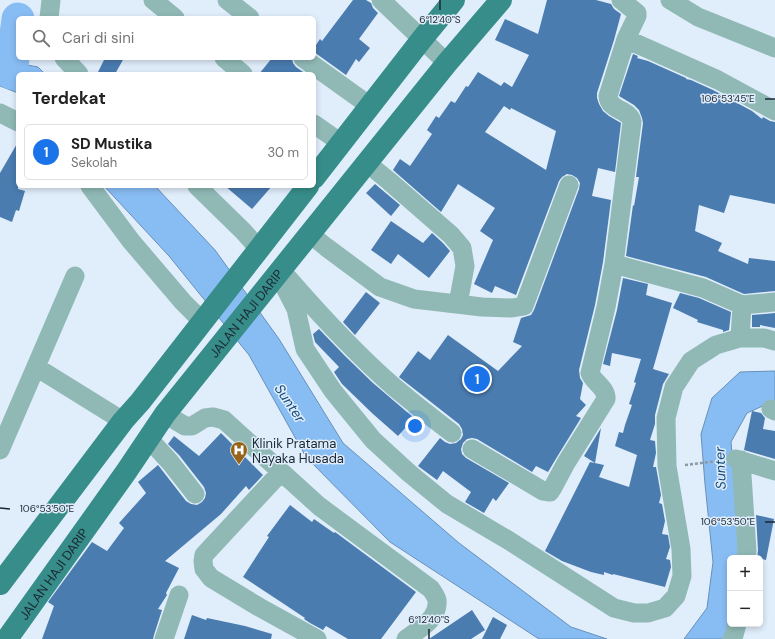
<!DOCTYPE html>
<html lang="id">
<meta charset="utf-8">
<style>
body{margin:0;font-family:"DM Sans",sans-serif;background:#f6f6f6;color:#222}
.controls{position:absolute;right:12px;bottom:12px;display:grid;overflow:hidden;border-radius:6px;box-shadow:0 2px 6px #0003}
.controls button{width:36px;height:36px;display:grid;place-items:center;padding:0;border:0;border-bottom:1px solid #e0e0e0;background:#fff;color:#222;font:20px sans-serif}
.you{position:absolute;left:415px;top:426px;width:14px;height:14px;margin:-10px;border:3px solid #fff;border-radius:50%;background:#1a73e8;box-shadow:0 0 0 6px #1a73e833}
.badge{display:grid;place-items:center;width:26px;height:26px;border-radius:50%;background:#1a73e8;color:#fff;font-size:13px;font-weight:700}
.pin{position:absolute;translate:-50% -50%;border:2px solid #fff;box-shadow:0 1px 4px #0006}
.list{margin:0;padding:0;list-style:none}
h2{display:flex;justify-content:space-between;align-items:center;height:52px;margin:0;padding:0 16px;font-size:17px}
h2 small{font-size:13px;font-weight:400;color:#767676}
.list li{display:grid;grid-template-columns:26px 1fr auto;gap:12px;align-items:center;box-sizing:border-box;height:56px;margin:0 8px 8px;padding:0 8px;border:1px solid #e0e0e0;border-radius:6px}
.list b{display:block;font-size:15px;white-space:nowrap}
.list p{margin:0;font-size:13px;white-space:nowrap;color:#767676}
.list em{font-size:13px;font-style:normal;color:#767676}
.icon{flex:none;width:22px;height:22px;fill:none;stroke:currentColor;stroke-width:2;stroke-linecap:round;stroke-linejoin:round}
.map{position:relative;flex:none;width:775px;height:639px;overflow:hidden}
.search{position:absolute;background:#fff;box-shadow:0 2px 6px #0003;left:16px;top:16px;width:300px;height:44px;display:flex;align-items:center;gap:10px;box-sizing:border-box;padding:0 14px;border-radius:6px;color:#767676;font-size:15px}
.panel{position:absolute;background:#fff;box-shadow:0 2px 6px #0003;left:16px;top:72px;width:300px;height:116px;border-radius:6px}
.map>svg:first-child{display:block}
.water{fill:#88bdf4;stroke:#6790ba}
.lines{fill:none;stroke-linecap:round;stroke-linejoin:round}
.river{stroke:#88bdf4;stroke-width:33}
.building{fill:#4a7cb0;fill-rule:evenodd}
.path{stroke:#8b98a5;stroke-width:2.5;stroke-dasharray:3 2;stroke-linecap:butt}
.minor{stroke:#90b9b6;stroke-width:19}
.major{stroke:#368d89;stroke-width:22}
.ticks{fill:none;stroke:#1b2733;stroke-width:1.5}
.labels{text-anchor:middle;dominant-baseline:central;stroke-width:3;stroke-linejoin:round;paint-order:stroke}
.street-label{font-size:13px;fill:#1b2733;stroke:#e0edfb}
.poi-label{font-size:13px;fill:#1b2733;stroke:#e0edfb;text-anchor:start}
.water-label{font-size:14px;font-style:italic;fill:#144b7e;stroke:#e0edfb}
.ticks-label{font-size:10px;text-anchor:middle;fill:#1b2733;stroke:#e0edfb;stroke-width:3;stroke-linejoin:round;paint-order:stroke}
</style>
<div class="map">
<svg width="775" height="639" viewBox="0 0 775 639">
<rect width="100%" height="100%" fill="#e0edfb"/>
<!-- water -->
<path class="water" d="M0,60L38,67L45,74H18V93L0,86Z
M104,186H155L215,250L279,339L343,443L459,543L571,627L607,639H539L390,542L306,457L249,355L169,256Z
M775,371V407L765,405L747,413L731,442L742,558H730V624L726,639H684L707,608L713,562L705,484L701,434L712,398L740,372Z"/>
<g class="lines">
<!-- river -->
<path class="river" d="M11,73L18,19"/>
</g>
<!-- building -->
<path class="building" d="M353,0H366L371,3L373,8L378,13L359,39L370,48L359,62L356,59L346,75L314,52V48L320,39L322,41Z
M547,0H596L611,4L614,9L621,14L614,40L597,93V98L599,104L603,111L609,116L621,123L615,172L598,168L592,196L611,200L603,262L595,305L579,370L580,378L583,383L580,399L586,405L576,416L581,418L557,457L548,472L536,466L532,472L477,439L472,438L467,439L463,443L461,449L462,454L466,458L509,483L496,501L493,498L484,513L465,502L471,492L443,471L437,480L418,466L440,438L445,442L450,444L456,443L461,439L463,435L462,429L459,424L399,377L418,351L430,360L448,335L498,371L522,346L513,342L521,318L531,315L534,310L579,189L580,183L577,178L572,175L567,174L562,177L559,181L516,295L495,286L492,293L474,284L493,240L480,231L495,208L458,184L441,212L393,170L400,159L410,166L432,134L427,130L436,116L439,118L451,101L455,103L466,86L468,87L478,72L501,86L504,82L512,87L529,55L495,40L505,19L538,34ZM504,106L510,110L511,108L556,131L546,170L485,132Z
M633,54L638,56L637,58L648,61L686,78V79L691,80L713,90L752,111L762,119L763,117L770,121L775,122V204L730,195L724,213L699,205L695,231L722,243L718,251L748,264L749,258L775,261V291L744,294L706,277L626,256L633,205L634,206L639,177H636L643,123L642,118L639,110L634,105L619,96Z
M105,58H124L115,74H97Z
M272,58H292L293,63L296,67L306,74H259Z
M18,142V189L25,191L19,211L16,210L12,222L0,217V173Z
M375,184L400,205L391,216L366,193Z
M225,186H272L252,209Z
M391,221L423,243L432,233L443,243L450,251L429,278L398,254L391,264L371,250Z
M623,278L648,284L646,295L672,303L653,369L669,374L663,384L655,415V424L650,440L655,441L656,453L653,467H656L661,495L659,503L662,504L665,521L662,534L668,535L670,547L666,559L670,560L671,567L665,587L613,574V575L604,572V575L591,572L562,561L545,551L590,462L604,465L599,477L629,487L637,455L615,446L619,432L623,433L625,425L632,405L629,404L636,383L634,382L641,359L612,353L610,366L603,364L617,310Z
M366,292L380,303L355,335L343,322Z
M680,293L699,298L731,312L729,330L723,332V330L697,322L698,320L673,308Z
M775,313V328L760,325V327H752V315Z
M319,329L345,356L373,383L414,418L398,436L373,414L342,384L334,372L339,367L315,342L313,334Z
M752,411L761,413L765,418L763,429L775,431V459L744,450Z
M601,428L595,463L584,456Z
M221,433L263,475L249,490L246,486L221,514L165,561L179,568L166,593L167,595L158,609L162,610L154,635L153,639H42L54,606L48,602L92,542L107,551L124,528L119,523L146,493L138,482L158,465L186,501L191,504L197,505L202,502L205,498L206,493L204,487L179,455L168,444L174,436L199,456Z
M290,505L312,522L314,519L334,533L335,532L416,592L381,639H348L326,626L323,630L310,623L304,619L305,618L281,602L243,577L269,537L267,536Z
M756,515L774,519L766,560L757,558L758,550Z
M472,610L485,630L471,639H429Z
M192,615L206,620L207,618L245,626L272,634L271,639H184Z
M493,617L507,625L500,639H482Z"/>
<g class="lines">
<!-- path -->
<path class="path" d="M685,465L718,461"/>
<!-- minor -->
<path class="minor" d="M153,0L175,18
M227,0L250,18
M381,0L447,63
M621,0L637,13V16L626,39L608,96C609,111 630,109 632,122L614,264L703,288L742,305
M670,0L698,17L775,48
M49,18L51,0
M626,39L718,80L775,111
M64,58L79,74
M224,58L243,74
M303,58L370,106
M0,113L18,122
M314,124L341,143
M367,163L389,181L451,235L462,248L465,266L458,304
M90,186L131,241L183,302L203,322
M197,186L243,231L259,249
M310,234L326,247L380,287L414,299L482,307L512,308L524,306L569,185
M278,274L296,309L305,349L333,391L373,440L409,473L447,504L508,540L614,608L634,613H648L665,608L676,596L682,576L681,549L667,466L666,418L674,387L691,361L716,345L740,338H764L775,341
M288,278C321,316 356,354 394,387C413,403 432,418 452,433
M740,338L742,305L775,302
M36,367L123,421
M771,409L775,411
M165,414L185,426H192L205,418L213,417L224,420L319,506L431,589C433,592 436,596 437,600C439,619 419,629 406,639
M149,439L170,462L195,494
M472,449L543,491L550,492L552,489L566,463L606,399C607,388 593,382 590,373L606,307L614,264
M0,450L75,276
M736,459L775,471
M741,460L747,551L746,558
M281,472L204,555L203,561L204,569L211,578L259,607L317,639
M164,639L179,595
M732,639L734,635L737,624"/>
<!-- major -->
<g class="major">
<path d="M314,178L422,39L454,0"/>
<path d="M0,584L123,421L140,402L308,186"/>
<path id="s1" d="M7,639L126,472L165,414L447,63L501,0"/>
</g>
</g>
<!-- ticks -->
<path class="ticks" d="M440,10V0M765,99H775M0,508L10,509M765,522H775M429,639V629"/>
<!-- icons -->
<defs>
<symbol id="hospital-pin" viewBox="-11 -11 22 30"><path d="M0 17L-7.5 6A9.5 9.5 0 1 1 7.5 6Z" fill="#966317" stroke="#e0edfb"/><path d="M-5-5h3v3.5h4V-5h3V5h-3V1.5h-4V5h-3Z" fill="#fff"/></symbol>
</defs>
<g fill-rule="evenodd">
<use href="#hospital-pin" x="229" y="440" width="20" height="27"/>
</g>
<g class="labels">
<!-- street labels -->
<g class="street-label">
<text stroke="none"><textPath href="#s1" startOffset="404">JALAN HAJI DARIP</textPath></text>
<text stroke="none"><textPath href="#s1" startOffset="80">JALAN HAJI DARIP</textPath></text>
</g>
<!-- poi labels -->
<g class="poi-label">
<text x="252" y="443">Klinik Pratama<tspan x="252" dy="15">Nayaka Husada</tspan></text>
</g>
<!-- water labels -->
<g class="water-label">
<text transform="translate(290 403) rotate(56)">Sunter</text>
<text transform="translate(720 468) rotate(-92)">Sunter</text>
</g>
</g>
<g class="ticks-label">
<text x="440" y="23">6°12'40"S</text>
<text x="728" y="102">106°53'45"E</text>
<text x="47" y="512">106°53'50"E</text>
<text x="728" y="525">106°53'50"E</text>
<text x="429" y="623">6°12'40"S</text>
</g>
</svg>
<div class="controls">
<button>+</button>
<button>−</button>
</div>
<div class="you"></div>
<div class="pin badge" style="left:477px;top:379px">1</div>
<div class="search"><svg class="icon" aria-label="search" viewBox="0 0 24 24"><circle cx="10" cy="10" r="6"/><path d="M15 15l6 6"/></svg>Cari di sini</div>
<section class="panel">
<h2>Terdekat<small></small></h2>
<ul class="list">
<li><span class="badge">1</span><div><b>SD Mustika</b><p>Sekolah</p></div><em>30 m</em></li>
</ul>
</section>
</div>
